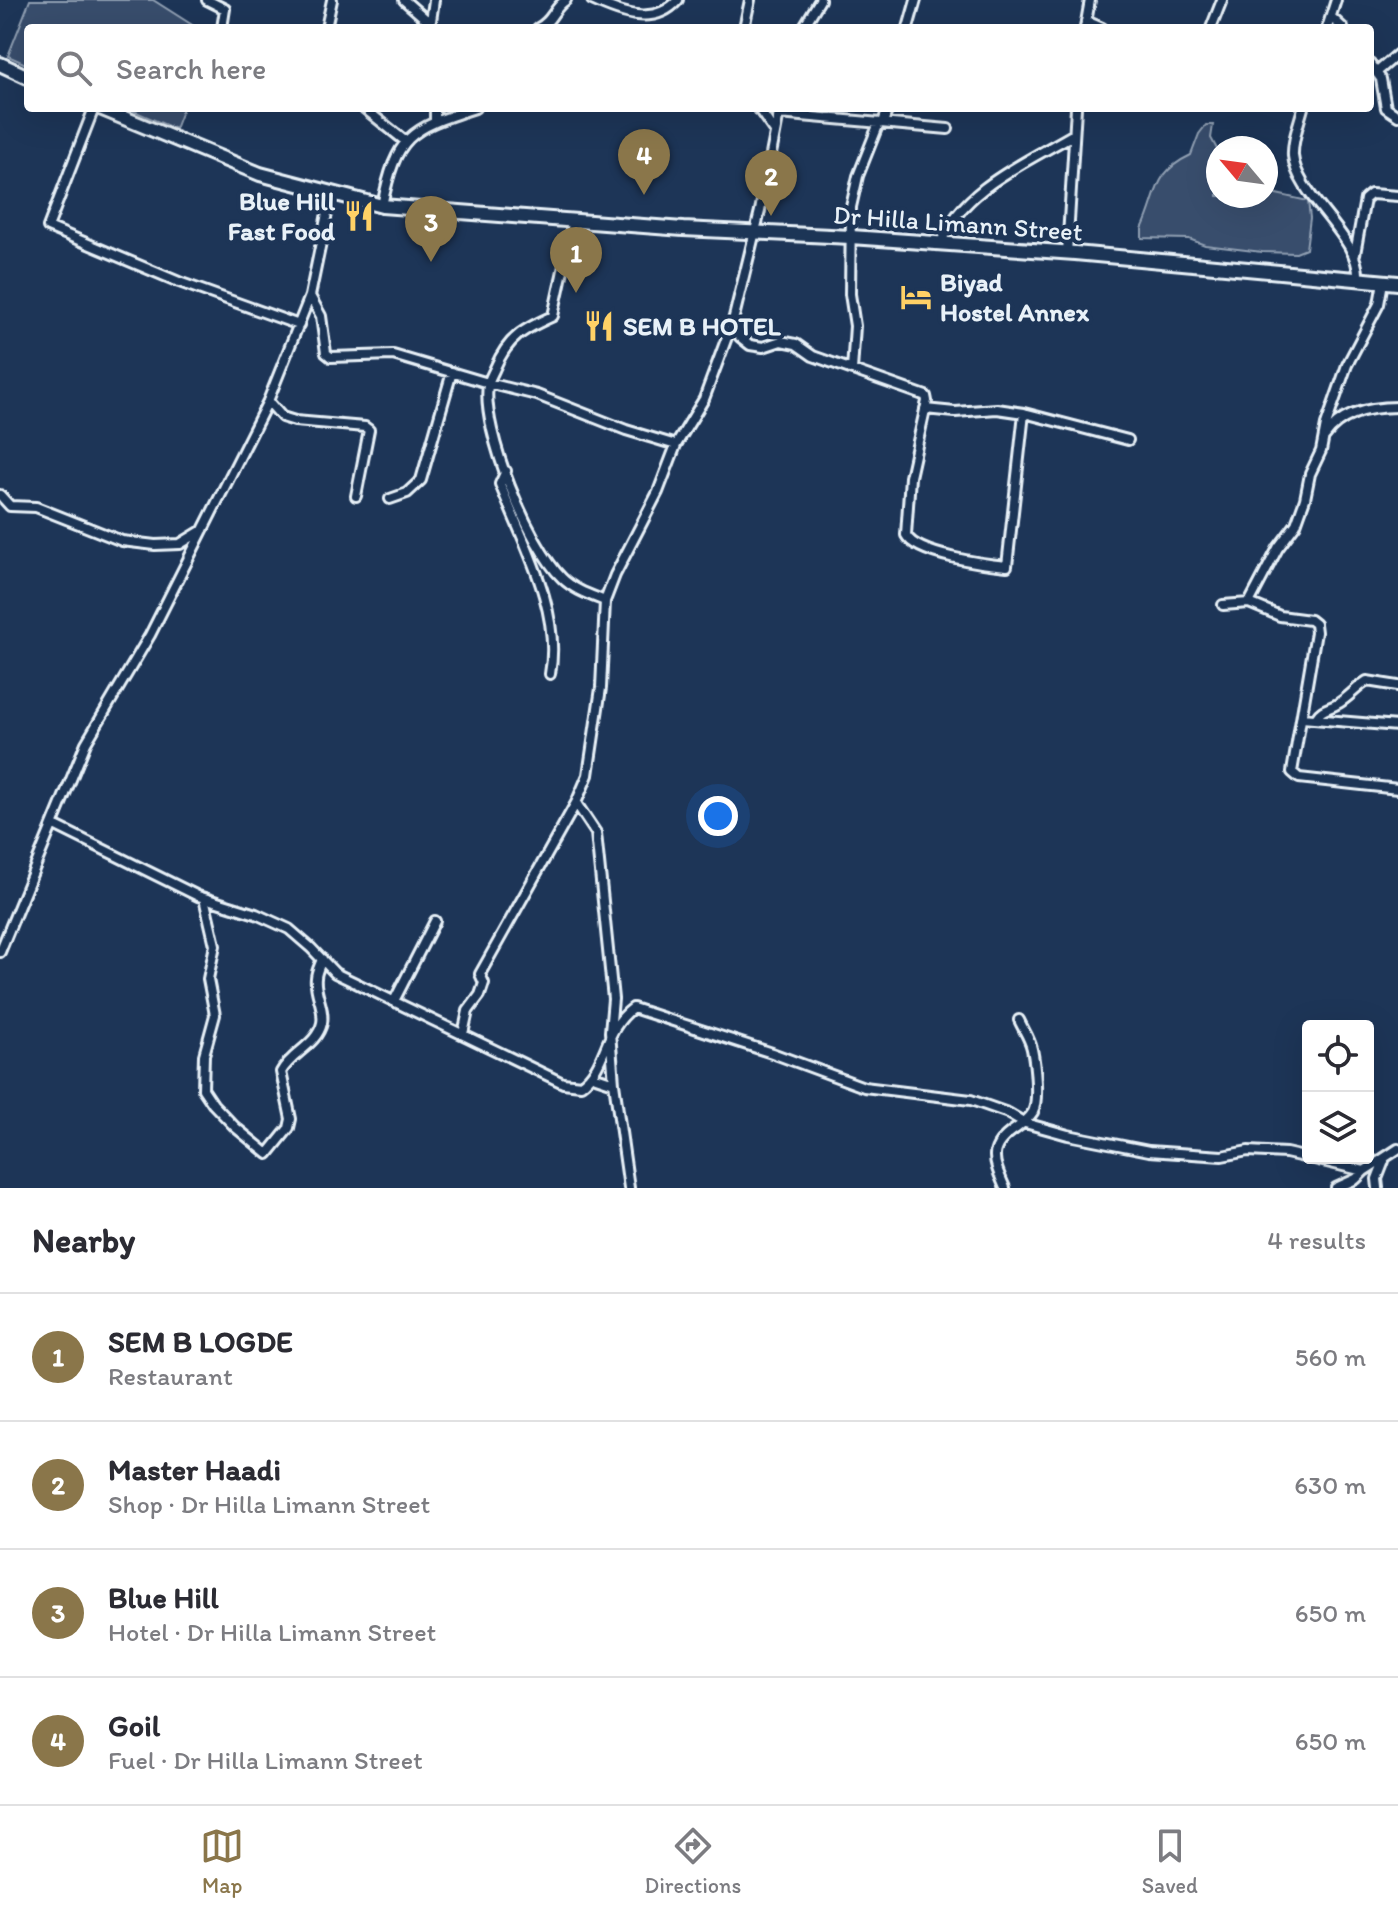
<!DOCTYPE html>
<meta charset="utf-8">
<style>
body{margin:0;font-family:Itim,sans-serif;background:#f2f2f3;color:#2b2b33}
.controls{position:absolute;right:24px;bottom:24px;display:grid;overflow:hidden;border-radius:8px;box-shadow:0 8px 32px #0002}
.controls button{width:72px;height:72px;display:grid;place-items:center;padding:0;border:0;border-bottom:2px solid #e1e1e2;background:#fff;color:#2b2b33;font:40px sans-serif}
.compass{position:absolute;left:1206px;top:136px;width:72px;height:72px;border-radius:50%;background:#fff;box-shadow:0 8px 32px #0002;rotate:299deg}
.you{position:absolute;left:718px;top:816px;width:28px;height:28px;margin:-20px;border:6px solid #fff;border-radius:50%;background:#1a73e8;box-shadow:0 0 0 12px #1a73e833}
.badge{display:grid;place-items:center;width:52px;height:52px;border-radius:50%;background:#8a764a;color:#fff;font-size:26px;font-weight:700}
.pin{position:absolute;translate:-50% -66px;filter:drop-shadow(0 2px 4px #0008)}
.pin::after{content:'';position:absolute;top:42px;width:28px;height:24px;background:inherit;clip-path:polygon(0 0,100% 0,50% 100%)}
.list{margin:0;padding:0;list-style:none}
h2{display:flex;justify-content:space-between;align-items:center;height:104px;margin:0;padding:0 32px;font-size:34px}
h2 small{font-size:26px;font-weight:400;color:#7c7c81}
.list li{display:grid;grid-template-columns:52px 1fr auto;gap:24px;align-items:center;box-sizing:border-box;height:128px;padding:0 32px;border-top:2px solid #e1e1e2}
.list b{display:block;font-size:30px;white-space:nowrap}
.list p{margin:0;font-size:26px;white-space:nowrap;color:#7c7c81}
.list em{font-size:26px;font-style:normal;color:#7c7c81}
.icon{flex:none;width:44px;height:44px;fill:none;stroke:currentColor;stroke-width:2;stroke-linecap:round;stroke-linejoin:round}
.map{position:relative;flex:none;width:1398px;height:1188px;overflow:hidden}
.search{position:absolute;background:#fff;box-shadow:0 8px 32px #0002;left:24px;right:24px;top:24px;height:88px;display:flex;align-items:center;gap:20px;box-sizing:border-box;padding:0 28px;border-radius:8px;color:#7c7c81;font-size:30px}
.sheet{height:616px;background:#fff}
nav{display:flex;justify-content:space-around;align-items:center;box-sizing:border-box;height:112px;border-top:2px solid #e1e1e2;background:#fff;font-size:22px;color:#7c7c81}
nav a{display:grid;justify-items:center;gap:4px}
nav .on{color:#8a764a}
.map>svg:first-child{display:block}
.green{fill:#374d6c;stroke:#909fb2;stroke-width:2}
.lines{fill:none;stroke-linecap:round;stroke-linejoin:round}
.minor-casing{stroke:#e8f1f8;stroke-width:14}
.trunk-casing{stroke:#e8f1f8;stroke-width:18}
.minor{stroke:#1d3557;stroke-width:8}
.trunk{stroke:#1d3557;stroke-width:12}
.labels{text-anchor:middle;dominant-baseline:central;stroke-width:8;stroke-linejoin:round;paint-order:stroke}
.poi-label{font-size:26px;font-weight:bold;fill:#e8f1f8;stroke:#1d3557;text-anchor:start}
.street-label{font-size:26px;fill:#e8f1f8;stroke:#1d3557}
</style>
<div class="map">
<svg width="1398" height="1188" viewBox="0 0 1398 1188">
<rect width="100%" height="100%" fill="#1d3557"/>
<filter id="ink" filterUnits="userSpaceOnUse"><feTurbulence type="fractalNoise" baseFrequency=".0125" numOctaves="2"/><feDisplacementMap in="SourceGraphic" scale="16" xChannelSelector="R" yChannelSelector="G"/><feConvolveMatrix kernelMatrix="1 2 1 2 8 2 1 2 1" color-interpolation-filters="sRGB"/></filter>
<g filter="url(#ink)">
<!-- green -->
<path class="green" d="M30,0H153L197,28H28V65L8,56Z
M127,108H183L175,129Z
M1206,125H1213L1211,138L1218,151V196H1266V185L1272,193L1308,201L1310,218L1306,249L1296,253L1262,252L1205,245L1189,239L1142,238V229C1159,194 1151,174 1191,155L1199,134Z"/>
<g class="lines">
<defs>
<path id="minor" d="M207,0L225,9L222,28
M404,0L429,22
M592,0C620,13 654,27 678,0
M1331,17L1343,28
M1086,21L1102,28
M326,28L332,0
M430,28L434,0
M538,28C553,21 553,8 566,0
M744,28L750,0
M803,28L820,0
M908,28L916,0
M1085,28L1090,0
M1211,28L1222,0
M1327,28L1336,0
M1370,64L1381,79L1386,108L1398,116
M1377,72L1398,54
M94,108L48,227L179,282L299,325
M364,108L405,141
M758,108L775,132
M1303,108C1299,123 1292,141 1293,156C1297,198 1362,237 1358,280
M779,114L948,129
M435,122V108
M883,123L888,108
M382,206C396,136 409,129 475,108
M574,220L553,316C524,329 508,337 495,368C493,373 489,379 488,385C481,430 529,546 562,578C574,590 590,595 605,601
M941,243C961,189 1027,162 1074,134
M1067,253L1076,108
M1355,254L1365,199L1371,194L1398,196
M310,296L321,316L326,353L331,357L393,355L488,383L537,395L626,430L676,445
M734,321L740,337L750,345L763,347L781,341L796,344L813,356L926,396L927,401L910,477L906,535C916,555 985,564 1007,566L1024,413
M852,370L855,326L850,294L851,207L858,176L879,123
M268,401L282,417L295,421L365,427L369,430L356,496
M925,409L955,412L997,409L1024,413L1128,440
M1325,436C1341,413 1371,407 1398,407
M506,471L500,484C523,543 562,610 550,674
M0,495L10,506L36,507L122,541L155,545L180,544L203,530
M390,499L407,493L421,480L452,372
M1249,603L1278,548L1296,524L1305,499L1310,474L1321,451L1326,425L1347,365L1379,304L1383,282
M1223,605L1249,603L1280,616L1310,620L1315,624L1316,632L1292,772L1299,778L1398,789
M1302,718L1398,726
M1316,718C1322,708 1330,709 1339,703C1349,697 1357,687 1367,681L1398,686
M54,825L198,896L256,914L289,929L311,948L335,973L563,1083L581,1085C608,1065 602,1031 633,1008L772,1053L864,1087L971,1100L1008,1113L1025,1123L1068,1135L1149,1151L1222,1156L1248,1151L1286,1153L1308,1158
M204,898L215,945L208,979L215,1015L204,1055L203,1089L213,1104L235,1127L268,1154L289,1128L291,1119L281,1072C291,1053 317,1045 322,1023C325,1007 314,993 316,978C316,972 320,965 322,959
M0,952L86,743L150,635L268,401L310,296L331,194
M394,1001L435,921
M463,1034L468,1011L480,995L484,983L480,974L576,803
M593,1076L614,1083
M1310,1158L1364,1171L1398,1149
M629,1188L614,1083L610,1032L613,999L596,833L576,803L588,775L601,688L605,601L615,575L658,492L676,445L704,399L733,321L760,211L780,108
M1005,1188C993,1160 987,1148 1015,1129C1022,1124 1028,1120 1033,1112C1039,1100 1035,1063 1032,1049C1030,1039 1023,1029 1019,1020
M1336,1188L1356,1179L1364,1171
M1378,1188L1377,1179L1384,1161"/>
<path id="trunk" d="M0,64L28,77
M100,108L260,174L382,206L683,229L851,237L1075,253L1398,283"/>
</defs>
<!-- minor casing -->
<use href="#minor" class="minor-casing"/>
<!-- trunk casing -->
<use href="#trunk" class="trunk-casing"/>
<!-- minor -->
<use href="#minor" class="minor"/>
<!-- trunk -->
<use href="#trunk" class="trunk"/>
</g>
</g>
<!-- icons -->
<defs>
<symbol id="restaurant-bare" viewBox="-9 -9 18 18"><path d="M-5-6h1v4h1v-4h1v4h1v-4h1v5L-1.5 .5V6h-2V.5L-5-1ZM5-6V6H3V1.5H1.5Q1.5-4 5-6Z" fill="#ffd166" stroke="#1d3557" stroke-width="2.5" paint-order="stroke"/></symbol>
<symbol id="hotel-bare" viewBox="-9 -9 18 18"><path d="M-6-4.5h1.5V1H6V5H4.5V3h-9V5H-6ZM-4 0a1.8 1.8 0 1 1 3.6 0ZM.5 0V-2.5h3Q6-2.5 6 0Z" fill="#ffd166" stroke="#1d3557" stroke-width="2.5" paint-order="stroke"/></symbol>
</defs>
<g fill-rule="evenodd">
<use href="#restaurant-bare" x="337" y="194" width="44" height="44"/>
<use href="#hotel-bare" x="894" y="275" width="44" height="44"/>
<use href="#restaurant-bare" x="577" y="304" width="44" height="44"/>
</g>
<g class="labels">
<!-- poi labels -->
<g class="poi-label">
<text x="335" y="201" text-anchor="end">Blue Hill<tspan x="335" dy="30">Fast Food</tspan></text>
<text x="940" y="282">Biyad<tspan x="940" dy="30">Hostel Annex</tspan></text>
<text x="623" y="326">SEM B HOTEL</text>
</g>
<!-- street labels -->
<g class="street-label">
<text transform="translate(958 223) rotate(4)">Dr Hilla Limann Street</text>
</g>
</g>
</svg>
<div class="controls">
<button><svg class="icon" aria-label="locate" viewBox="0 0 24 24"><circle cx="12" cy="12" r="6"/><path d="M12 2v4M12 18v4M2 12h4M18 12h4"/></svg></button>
<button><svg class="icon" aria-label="layers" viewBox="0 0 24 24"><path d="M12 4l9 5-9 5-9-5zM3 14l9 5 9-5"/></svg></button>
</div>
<svg class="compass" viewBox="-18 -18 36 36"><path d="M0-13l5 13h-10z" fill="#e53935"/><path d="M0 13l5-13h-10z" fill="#7c7c81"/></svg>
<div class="you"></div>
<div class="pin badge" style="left:576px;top:293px">1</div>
<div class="pin badge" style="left:771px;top:216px">2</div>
<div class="pin badge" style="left:431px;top:262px">3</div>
<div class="pin badge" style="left:644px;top:195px">4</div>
<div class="search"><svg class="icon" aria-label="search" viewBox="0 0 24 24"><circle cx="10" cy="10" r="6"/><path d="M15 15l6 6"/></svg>Search here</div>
</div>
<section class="sheet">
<h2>Nearby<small>4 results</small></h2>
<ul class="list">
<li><span class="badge">1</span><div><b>SEM B LOGDE</b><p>Restaurant</p></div><em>560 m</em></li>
<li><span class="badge">2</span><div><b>Master Haadi</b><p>Shop · Dr Hilla Limann Street</p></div><em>630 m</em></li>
<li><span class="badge">3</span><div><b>Blue Hill</b><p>Hotel · Dr Hilla Limann Street</p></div><em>650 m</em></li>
<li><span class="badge">4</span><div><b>Goil</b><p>Fuel · Dr Hilla Limann Street</p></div><em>650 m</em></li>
</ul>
</section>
<nav>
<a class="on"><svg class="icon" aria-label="map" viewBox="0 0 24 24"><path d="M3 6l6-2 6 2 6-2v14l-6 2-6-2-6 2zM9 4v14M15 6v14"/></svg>Map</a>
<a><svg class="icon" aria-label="directions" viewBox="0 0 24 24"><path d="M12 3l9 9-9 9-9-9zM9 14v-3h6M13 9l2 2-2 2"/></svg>Directions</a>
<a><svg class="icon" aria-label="saved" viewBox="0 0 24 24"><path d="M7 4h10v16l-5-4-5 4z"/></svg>Saved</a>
</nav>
